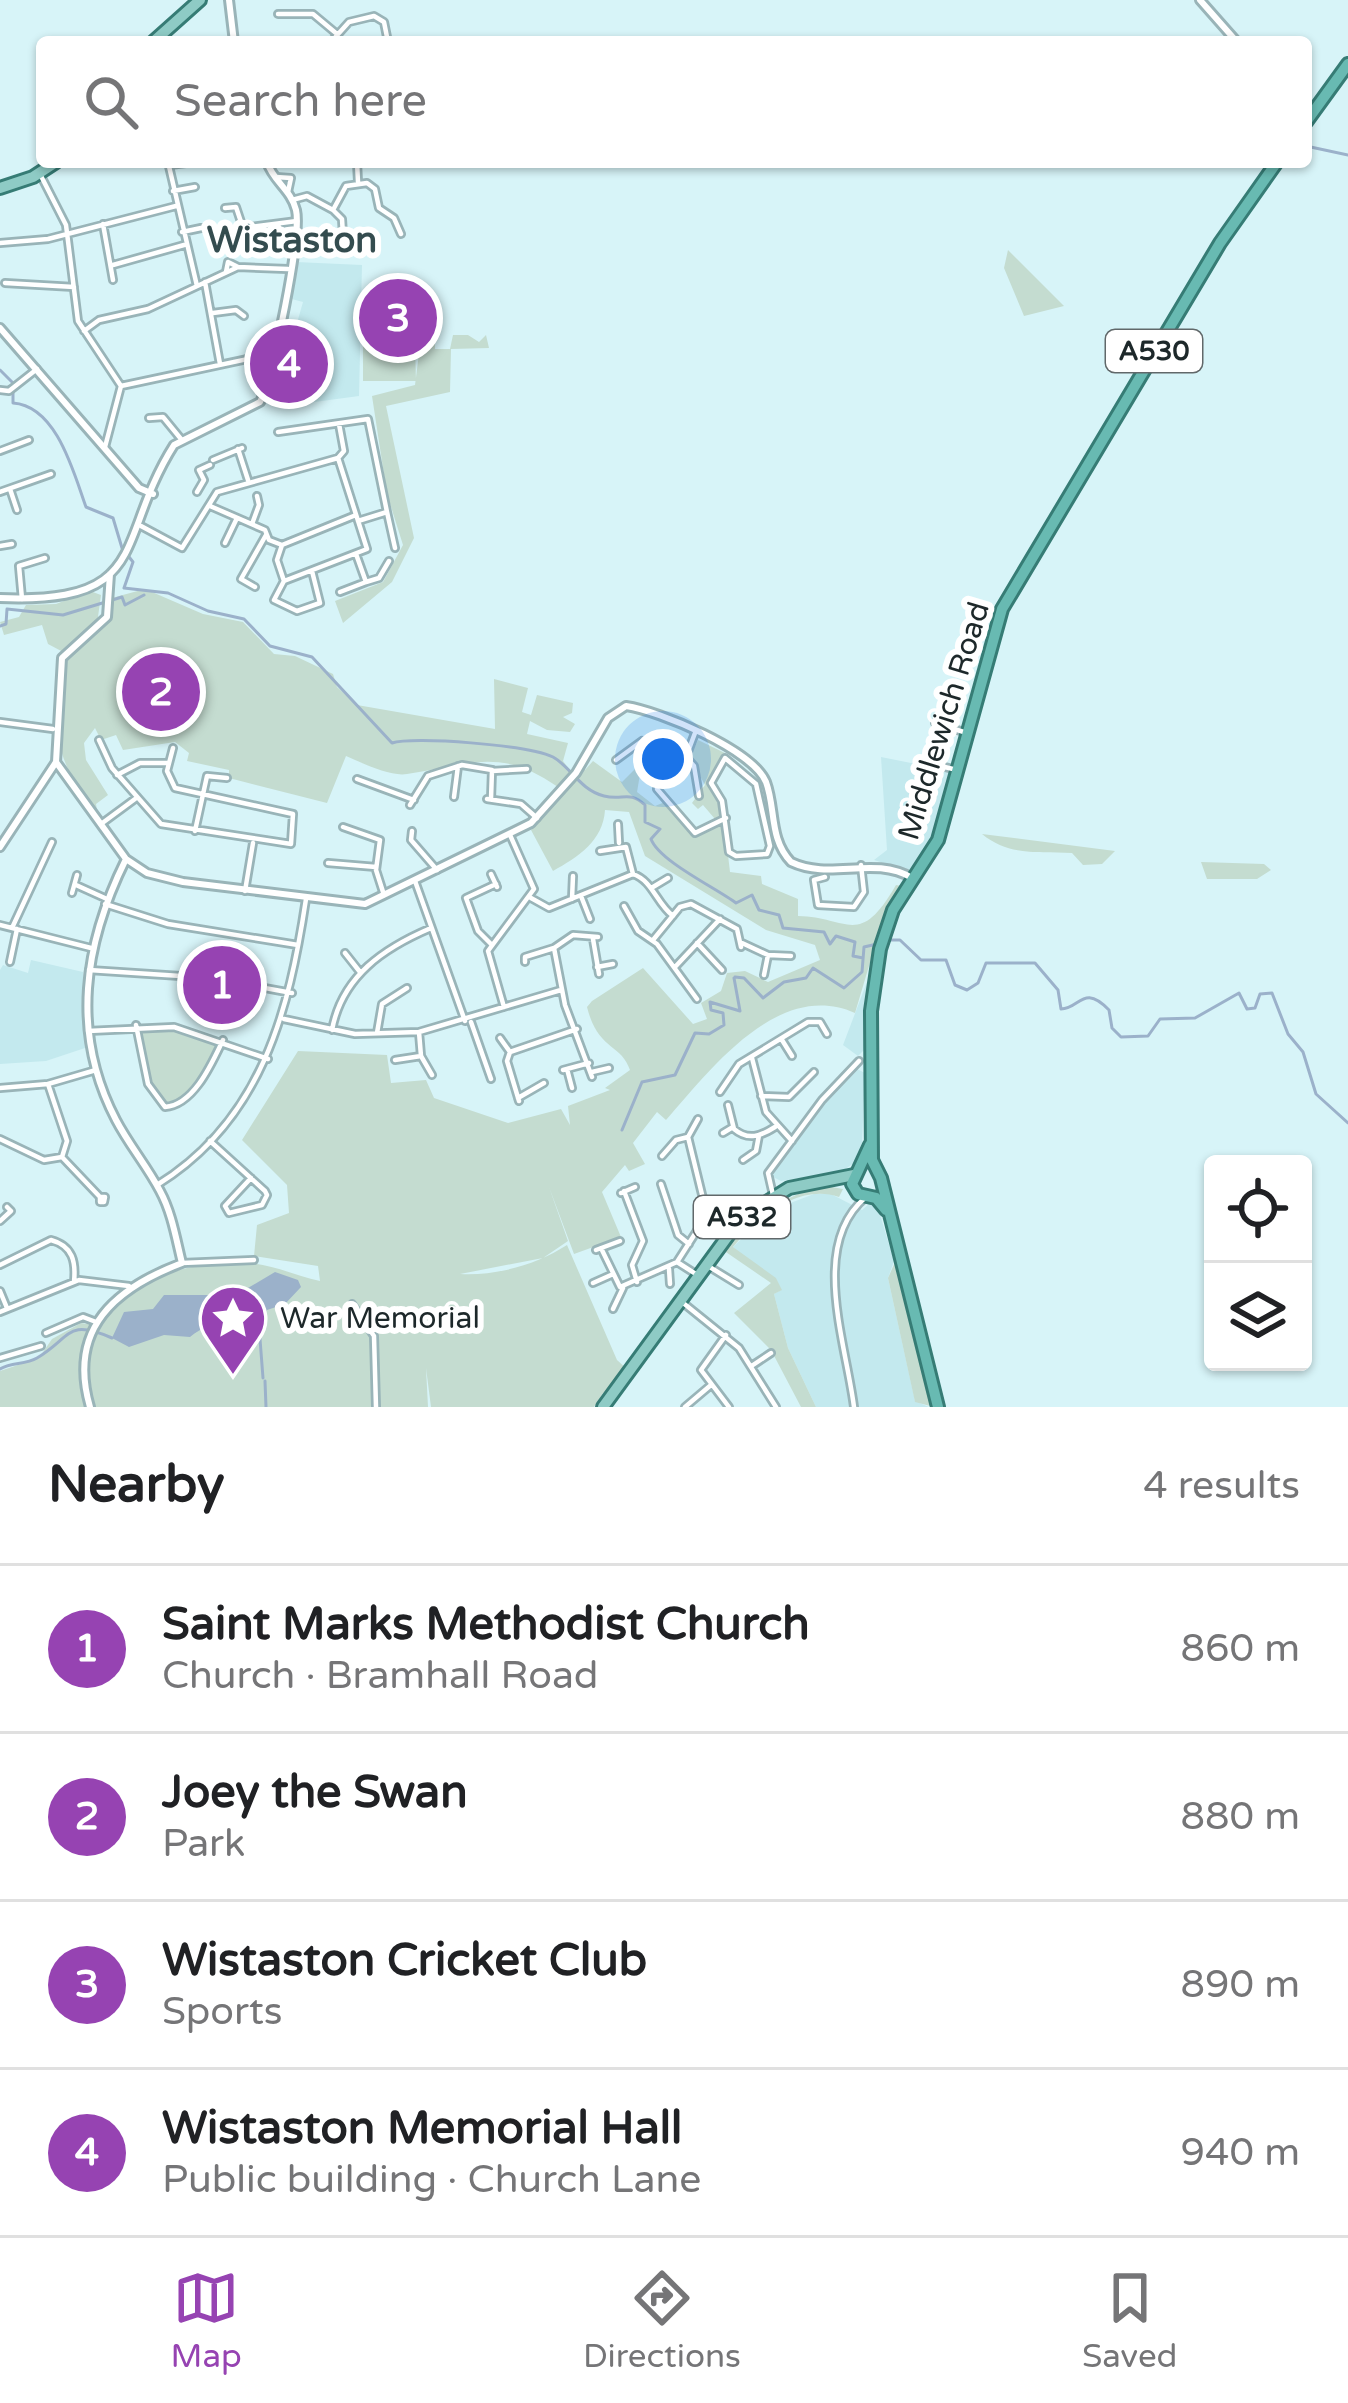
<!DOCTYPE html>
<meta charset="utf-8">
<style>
body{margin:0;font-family:"Varela Round",sans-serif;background:#f6f6f6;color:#202124}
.controls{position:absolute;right:36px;bottom:36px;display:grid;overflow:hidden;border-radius:12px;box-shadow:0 3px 9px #0004}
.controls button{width:108px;height:108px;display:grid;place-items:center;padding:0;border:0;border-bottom:3px solid #e0e0e0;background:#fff;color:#202124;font:60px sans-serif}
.you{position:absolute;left:663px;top:759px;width:42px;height:42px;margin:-30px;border:9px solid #fff;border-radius:50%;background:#1a73e8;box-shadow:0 0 0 18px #1a73e833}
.badge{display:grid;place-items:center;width:78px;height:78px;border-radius:50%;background:#9643b2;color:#fff;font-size:39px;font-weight:700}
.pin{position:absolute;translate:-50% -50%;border:6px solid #fff;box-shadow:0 3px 12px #0006}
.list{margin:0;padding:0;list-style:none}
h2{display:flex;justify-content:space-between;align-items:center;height:156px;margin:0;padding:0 48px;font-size:51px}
h2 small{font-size:39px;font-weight:400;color:#757577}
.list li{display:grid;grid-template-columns:78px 1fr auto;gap:36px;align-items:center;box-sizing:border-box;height:168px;padding:0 48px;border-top:3px solid #e0e0e0}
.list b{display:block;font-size:45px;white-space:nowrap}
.list p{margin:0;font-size:39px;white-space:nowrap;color:#757577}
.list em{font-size:39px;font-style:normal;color:#757577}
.icon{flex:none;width:66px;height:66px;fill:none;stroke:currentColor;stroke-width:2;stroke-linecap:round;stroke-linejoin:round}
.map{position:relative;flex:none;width:1348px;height:1407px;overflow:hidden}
.search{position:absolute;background:#fff;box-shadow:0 3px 9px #0004;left:36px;right:36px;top:36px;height:132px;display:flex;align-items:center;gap:30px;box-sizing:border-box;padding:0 42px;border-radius:12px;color:#757577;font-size:45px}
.sheet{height:828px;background:#fff}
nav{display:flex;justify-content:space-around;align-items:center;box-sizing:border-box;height:168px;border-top:3px solid #e0e0e0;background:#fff;font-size:33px;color:#757577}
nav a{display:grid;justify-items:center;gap:6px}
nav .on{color:#9643b2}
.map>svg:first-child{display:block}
.built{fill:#c3e9ee}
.green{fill:#c4dcd0}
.water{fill:#9bb1ca}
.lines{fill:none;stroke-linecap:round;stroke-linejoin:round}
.stream{stroke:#9bb1ca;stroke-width:3}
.minor-casing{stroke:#99b4b8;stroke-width:10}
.tertiary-casing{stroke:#99b4b8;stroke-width:12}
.primary-casing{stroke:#367c75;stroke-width:16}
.trunk-casing{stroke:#367c75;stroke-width:16}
.minor{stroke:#fff;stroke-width:4.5}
.tertiary{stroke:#fff;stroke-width:6}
.primary{stroke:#8ecbc5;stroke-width:10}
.trunk{stroke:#68bab2;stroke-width:10}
.labels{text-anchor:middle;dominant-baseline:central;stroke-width:12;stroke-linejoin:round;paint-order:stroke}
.shield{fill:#fff;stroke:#61686a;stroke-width:3}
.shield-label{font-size:27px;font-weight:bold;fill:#1d282a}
.street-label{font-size:30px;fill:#1d282a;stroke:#fff}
.poi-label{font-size:30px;fill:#1d282a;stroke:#fff;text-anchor:start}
.quarter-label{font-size:36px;font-weight:bold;fill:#344c4f;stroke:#fff}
</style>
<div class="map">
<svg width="1348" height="1407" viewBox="0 0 1348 1407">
<rect width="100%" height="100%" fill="#d7f4f8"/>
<!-- built -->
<path class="built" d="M296,262L362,265L359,396L307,403L308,330H295L303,302L288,298Z
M881,757L956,772L930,848L908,871L874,860L887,850Z
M31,960L83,972L85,1048L46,1061L0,1064V970L3,965L28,973Z
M870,974L867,1047L858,1056L843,1045Z
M857,1069L865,1073L864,1095L862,1143L854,1163L841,1172L781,1181L771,1176L817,1110Z
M814,1194H831L862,1210L869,1204L878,1208L894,1261L888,1278L915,1401L929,1407H816L788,1348L774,1294L781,1290L733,1247L772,1210Z"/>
<!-- green -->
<path class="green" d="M1008,250L1064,306L1024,316L1004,268Z
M413,285L427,299L431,323L415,345L416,381H363V346L372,345L366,339L369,295Z
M453,335H468L479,342L486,335L489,348L451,349L450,392L386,406L414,538L392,582L343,623L335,601L383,582L403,545L387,494L372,396L415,385L420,346L435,343V349H450Z
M145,589L203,614L243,622L274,654L295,656L333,674L337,687L357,705L495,729L494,679L528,688L522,712L531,715L537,695L573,703L572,713L563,717L575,724L570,732L547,730L530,721L527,734L568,743L563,761L572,773L558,787C499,746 470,765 407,774C391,777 362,763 346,756L327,803L229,778V770L187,761L189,753L175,742L123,750L116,735L101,740L95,728L84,743L86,760L108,795L96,804L98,817C55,763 47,720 65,653L48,644L42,625L4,635L0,622L19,617L26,605L56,604L90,591L101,595L97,624H103L108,599Z
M698,740L727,754L709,782L723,815L715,819L703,805L698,809L692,803L705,785L690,758Z
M593,761L622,782L635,769L640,774L637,792L655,806L665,802L696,837L724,821L730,872L761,876L762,884L798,899V916C849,917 859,949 896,885L907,887L880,949H874L855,1013C778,979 710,1070 666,1120L657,1112L633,1143L645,1164L629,1171L625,1165L602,1192L621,1237L574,1254L549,1187L568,1241L543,1258L460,1274C496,1276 536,1265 567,1245L617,1360L628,1370L609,1396L603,1393L594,1407H431L426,1368L428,1407H378L377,1372L373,1407H94C60,1303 164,1258 247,1263C272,1264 296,1276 320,1281L318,1266L254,1256L257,1225L289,1213L287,1185L242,1140L298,1051L387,1055L391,1083L426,1080L434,1098L508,1123L561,1109L570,1125L568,1106L610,1090L605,1088L630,1070C621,1043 598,1051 587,1007L592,1001L643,968L693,1024L707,1019L701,1003L721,991L727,973L745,971L768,982L820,960L815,945L766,930L645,856L629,812L605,810C603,841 578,857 553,871L531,830L582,764L585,770Z
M982,834L1115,851L1102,864L1083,865L1072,853C1039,851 1010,857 982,834Z
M1201,862L1264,864L1271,870L1257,879H1207Z
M136,1025L174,1027L223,1040L182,1102L165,1107L148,1084Z
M826,1186L843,1189L839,1197C799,1183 758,1217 733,1247L776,1278L782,1290L774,1294L788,1348L816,1407H801L771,1350L734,1313L771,1283L720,1248C755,1221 781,1194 826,1186Z
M896,1260L934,1407L915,1402L888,1278Z
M81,1323L93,1325L82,1362L87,1407H0V1371L39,1358L52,1339Z"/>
<!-- water -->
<path class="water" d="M275,1272L298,1280L301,1287L285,1304L267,1310L258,1328C236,1314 208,1322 190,1337L164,1335L129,1347L112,1338L124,1312L153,1309L164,1295H236Z"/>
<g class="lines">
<!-- stream -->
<path class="stream" d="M1306,146L1348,155
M0,370L13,383V403C57,406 74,474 86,507L113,518L122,548L133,562L124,588L168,593L208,611L244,619L270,646L312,657L392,743C413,736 528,745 553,757C571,767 580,790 604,796C623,801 629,790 645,805V822L660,829L651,839C659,861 716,888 736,903L752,895L759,910L779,915L783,928L824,932L830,944L836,936L855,942L853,956L863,958
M0,626L6,624L7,609L63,615L122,597L125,605L144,595
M886,940H900L921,960H946L955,985L967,990L978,983L986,963H1035L1058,990L1061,1009C1080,1009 1083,983 1109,1010L1112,1028L1121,1037L1148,1036L1160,1019L1195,1018L1239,993L1247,1009L1255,1008L1260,994L1272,993L1288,1034L1303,1052L1316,1094L1348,1123
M735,977L744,978L763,998L784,982L806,978L813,968L844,988L862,972L864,947L877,944
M622,1130L642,1082L675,1075L695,1033L709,1034L724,1025L723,1013L711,1010L710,1002L740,1011L734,978
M259,1326L263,1378
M0,1369C11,1362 25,1365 37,1358C72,1337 66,1318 112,1338
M265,1381L266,1407"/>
<defs>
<path id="minor" d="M278,14H313L337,34
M331,42L349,22L374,16L384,22L388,42
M124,162H136
M168,162L197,286
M357,162L358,182
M170,165L194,162
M40,174L66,225L78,321L121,386
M276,177L291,178L288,192
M173,191L195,187
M292,200L307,196L333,210
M225,208L236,207L243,228L297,221
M333,210L346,186L367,183L375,189L379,208L394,218L401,234
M333,210L342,219L343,235L365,238L368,233
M103,224L113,280
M182,232L201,228
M0,243L48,239L176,206
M113,265L184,245
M226,272L228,262L238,267
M205,282L220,364
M5,283L74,287
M213,313L236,310L244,316
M84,331L99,320L148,309L238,267L288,269
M121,386L271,354
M0,390L9,391L37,369
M149,418L163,417L181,439
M278,432L368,419L387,512
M105,447L121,386
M238,449L248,480
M0,451L29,440
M338,458L344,451L339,424
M213,460L242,448
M10,489L17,510
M0,492L51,474
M197,492L204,480L199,470L210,465
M210,506L265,530L269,540L282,545
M358,521L387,512L395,548
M252,524L259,505L257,496
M141,526L182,548L217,492L338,458L367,549L284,581L277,560L282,545
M225,543L237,518
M282,545L356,515
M0,546L12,544
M284,581L274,600L297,611L320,603L312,571
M366,582L379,578L389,561
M255,587L241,579L266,535
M340,592L366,582L356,554
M22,599L19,566L45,558
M0,722L53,729
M935,723L967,733
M695,733L686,757L665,762L657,789L695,833L726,818
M99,740L112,768L161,824L291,844L293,814L175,788L167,771L173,748
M686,757L694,766L699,796
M725,758L756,784L770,846L767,854L736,856L729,852L722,801L711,783Z
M616,760L642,741L663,761
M928,763L953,769
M492,771L527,769
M117,775L140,763H168
M357,779L414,800
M454,797L458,766
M487,799L521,804L537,818
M410,805L428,776L462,765L492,770L491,799
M101,824L135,799
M618,824L619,843
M343,827L380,840L376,870L384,895
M195,831L207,776L227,778
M412,831L411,840L437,870
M600,851L626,847L633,874
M328,863L376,867
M491,874L497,887
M825,877L814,880L818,905L854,907L864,892L861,865
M415,881L465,1021
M76,885L107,899
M653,887L668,878
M245,891L253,843
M72,893L77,875
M581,896L590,919
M531,898L549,908L633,874C653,881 656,903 673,916
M572,899L573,876
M105,904L168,924L298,945
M624,906L638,931L657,944L697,999
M0,925L91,948
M12,928L52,842
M593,939L599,974
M653,940L680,907L691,904L737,929L741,947
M697,943L722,970
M742,943L768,955L791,956
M491,944L478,931L466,898L496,884
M345,953L360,972
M10,962L17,929
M525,962V957L554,948
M597,967L613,964
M675,967L720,919
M89,970L211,978L292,993
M764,975L768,955
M504,1007L488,951L534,889L510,835
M213,1015L217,1019L240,1018
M284,1019L355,1034L419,1032L561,990
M471,1022L491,1079
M136,1025L148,1084L165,1107C194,1105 212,1063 223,1040
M332,1030C342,976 384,948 431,928
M88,1031L174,1027L268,1059
M377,1033L382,1004L407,988
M500,1038L510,1052
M782,1040L792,1056
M421,1056L432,1075
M752,1058L766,1112L792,1141
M395,1060L421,1056L419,1032
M567,1069L572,1088
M563,1070L589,1063
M592,1072L609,1068
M592,1077L565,1005L554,948L573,935L598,937
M0,1088L48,1084L96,1070
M720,1092L739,1064L808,1022H820L827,1034
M761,1096L789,1097L814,1072
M518,1098L544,1083
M519,1101L507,1061L510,1052L577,1029
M728,1105L734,1129C748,1141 761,1136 775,1127
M723,1133L733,1127
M0,1139L44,1160L62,1157L67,1141L48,1084
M210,1141L265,1191L267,1195L262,1205L229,1213L225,1206L251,1178
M662,1156L676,1140L688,1137
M62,1157L100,1197
M743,1160L756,1151L759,1135
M661,1184L678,1235L689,1244
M157,1185C261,1121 289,1012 306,899
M624,1191L643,1241L632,1265L637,1282
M621,1193L635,1187
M773,1195L768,1173L822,1100L859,1061
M100,1197H105L104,1202H100Z
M0,1221L11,1211L7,1207
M601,1248L620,1287L677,1262L699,1276
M596,1250L620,1241
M677,1262L707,1215L688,1137L698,1119
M182,1263L254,1260
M0,1265L51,1240C73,1246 76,1262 74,1282
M708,1266L739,1285
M669,1269L670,1284
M593,1283L611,1275
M0,1291L7,1308
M682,1302L739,1348L776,1407
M352,1304L374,1336L376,1407
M613,1309L623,1288
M0,1312L79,1280L129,1286
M46,1333L83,1317L96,1322
M726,1335L701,1370L729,1407
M0,1358L41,1346
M753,1365L771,1353
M685,1407L711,1385
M854,1407C846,1343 809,1244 866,1197"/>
<path id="tertiary" d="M229,0L234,42
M1200,0L1237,42
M0,328L139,488L153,494
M0,598C153,604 114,540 174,445L260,402C273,376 302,236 296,210C291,190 273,181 267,162
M56,762L126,859L147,873L183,882L365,904L531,823L576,773L608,718L626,706C660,711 753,750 766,782C776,809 769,839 791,862C831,881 873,855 912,878
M0,847L56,762L62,658L107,617L110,574
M90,1407C67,1328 116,1288 182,1263C176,1239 172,1213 160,1191C147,1166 129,1145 116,1120C70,1032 84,944 126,859"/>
<path id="primary" d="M153,42L200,0
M0,188L33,177L56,162
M603,1407L741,1218L789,1188L854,1175"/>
<path id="trunk" d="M1306,122L1348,64
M870,1145L852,1184L858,1194L876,1198L886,1210
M938,1407L881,1178L872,1160L871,1011L880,949L893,910L938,840L1002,609L1220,243L1277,162"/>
</defs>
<!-- minor casing -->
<use href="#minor" class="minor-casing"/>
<!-- tertiary casing -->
<use href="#tertiary" class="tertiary-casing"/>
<!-- primary casing -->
<use href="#primary" class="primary-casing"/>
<!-- trunk casing -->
<use href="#trunk" class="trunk-casing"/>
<!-- minor -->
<use href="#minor" class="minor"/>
<!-- tertiary -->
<use href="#tertiary" class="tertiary"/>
<!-- primary -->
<use href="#primary" class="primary"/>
<!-- trunk -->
<use href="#trunk" class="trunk"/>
</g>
<!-- icons -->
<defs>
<symbol id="sight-pin" viewBox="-11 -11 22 30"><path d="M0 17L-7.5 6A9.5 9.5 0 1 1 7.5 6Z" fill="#9643b2" stroke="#fff"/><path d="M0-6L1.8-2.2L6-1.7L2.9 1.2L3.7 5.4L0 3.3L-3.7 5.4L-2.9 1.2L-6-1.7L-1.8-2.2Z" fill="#fff"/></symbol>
</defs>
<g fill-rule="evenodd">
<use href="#sight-pin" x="195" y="1280" width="76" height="104"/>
</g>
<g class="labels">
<!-- shield labels -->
<g class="shield">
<rect x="1106" y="330" width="96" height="42" rx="9"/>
<rect x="694" y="1196" width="96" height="42" rx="9"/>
</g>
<g class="shield-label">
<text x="1154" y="351">A530</text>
<text x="742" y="1217">A532</text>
</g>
<!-- street labels -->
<g class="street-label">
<text transform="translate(944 721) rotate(-73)">Middlewich Road</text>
</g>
<!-- poi labels -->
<g class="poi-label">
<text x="280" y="1318">War Memorial</text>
</g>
<!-- quarter labels -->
<g class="quarter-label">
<text x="292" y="240">Wistaston</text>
</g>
</g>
</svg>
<div class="controls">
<button><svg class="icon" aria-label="locate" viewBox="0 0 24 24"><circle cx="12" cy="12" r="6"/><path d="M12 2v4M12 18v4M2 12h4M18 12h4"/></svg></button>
<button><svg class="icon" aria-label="layers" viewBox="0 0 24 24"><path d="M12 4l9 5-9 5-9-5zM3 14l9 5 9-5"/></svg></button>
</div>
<div class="you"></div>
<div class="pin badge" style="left:222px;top:985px">1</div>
<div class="pin badge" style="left:161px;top:692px">2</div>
<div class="pin badge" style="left:398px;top:318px">3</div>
<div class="pin badge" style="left:289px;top:364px">4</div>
<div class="search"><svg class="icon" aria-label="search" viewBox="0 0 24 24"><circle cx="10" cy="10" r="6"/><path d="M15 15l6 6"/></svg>Search here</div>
</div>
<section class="sheet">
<h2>Nearby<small>4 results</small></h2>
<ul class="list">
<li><span class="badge">1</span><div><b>Saint Marks Methodist Church</b><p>Church · Bramhall Road</p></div><em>860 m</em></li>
<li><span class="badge">2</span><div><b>Joey the Swan</b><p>Park</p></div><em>880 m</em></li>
<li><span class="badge">3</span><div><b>Wistaston Cricket Club</b><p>Sports</p></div><em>890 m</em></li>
<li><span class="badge">4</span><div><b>Wistaston Memorial Hall</b><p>Public building · Church Lane</p></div><em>940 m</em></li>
</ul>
</section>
<nav>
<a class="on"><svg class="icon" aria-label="map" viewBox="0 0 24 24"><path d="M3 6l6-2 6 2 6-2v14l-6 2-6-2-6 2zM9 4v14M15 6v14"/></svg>Map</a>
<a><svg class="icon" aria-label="directions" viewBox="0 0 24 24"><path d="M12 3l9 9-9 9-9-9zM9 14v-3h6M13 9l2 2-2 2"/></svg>Directions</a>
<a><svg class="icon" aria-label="saved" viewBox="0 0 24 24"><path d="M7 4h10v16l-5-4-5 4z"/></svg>Saved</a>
</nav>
